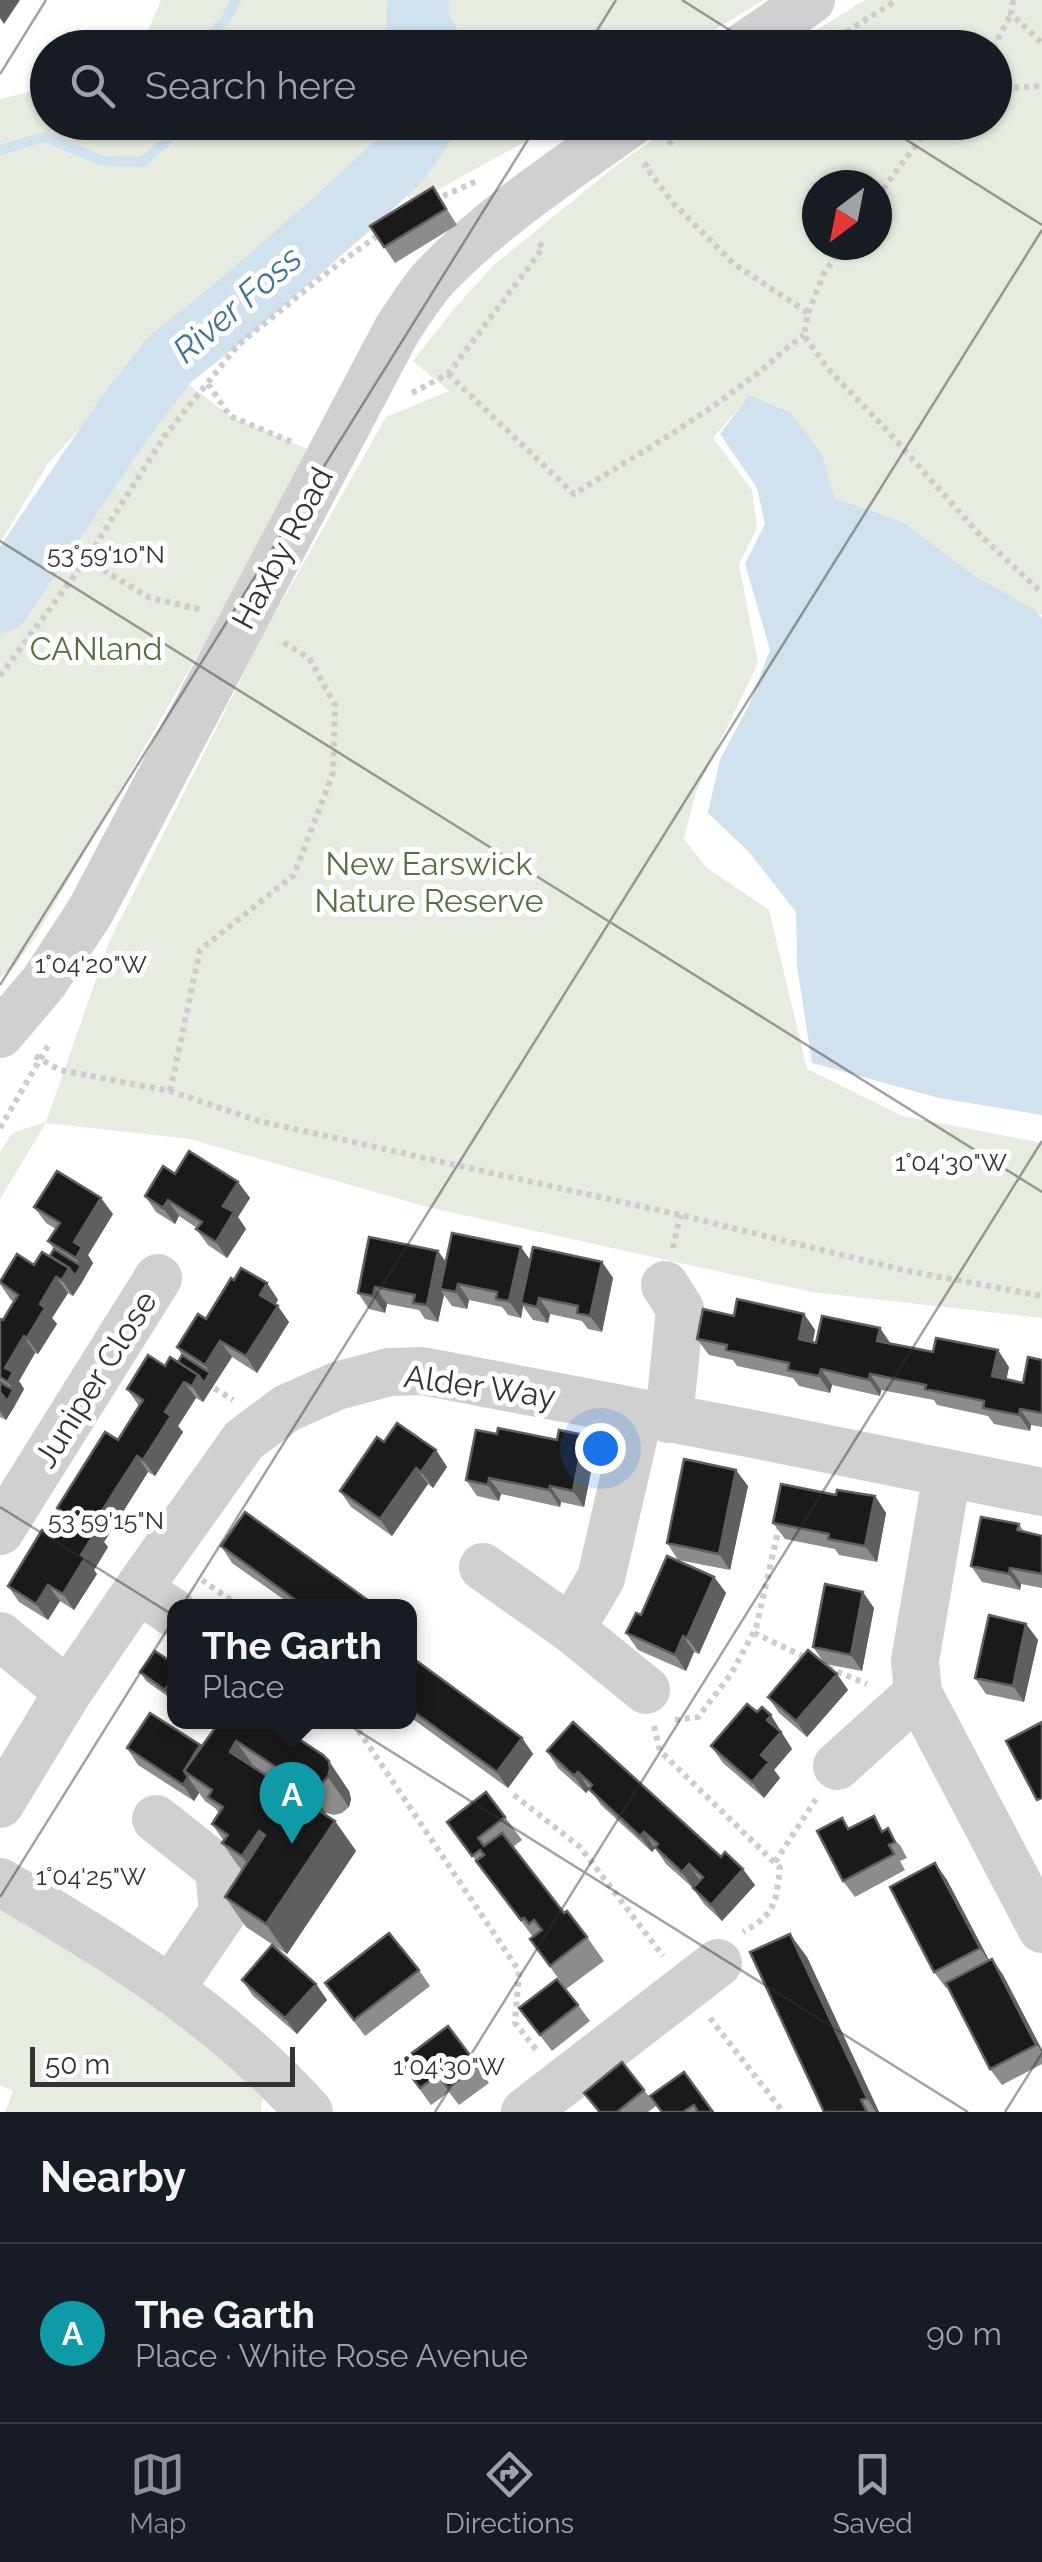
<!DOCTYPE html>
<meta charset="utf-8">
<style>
body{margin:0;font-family:Raleway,sans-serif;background:#20242c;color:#f1f3f6}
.compass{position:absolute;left:802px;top:170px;width:90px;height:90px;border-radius:50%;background:#171b24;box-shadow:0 2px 8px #0004;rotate:212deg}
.scale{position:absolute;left:30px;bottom:25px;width:265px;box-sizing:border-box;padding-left:10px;border:5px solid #333;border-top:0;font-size:28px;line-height:35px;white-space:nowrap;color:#333;-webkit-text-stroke:8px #fff;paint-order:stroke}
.you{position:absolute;left:600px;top:1448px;width:35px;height:35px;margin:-25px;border:8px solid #fff;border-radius:50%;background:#1a73e8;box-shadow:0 0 0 15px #1a73e833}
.badge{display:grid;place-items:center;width:65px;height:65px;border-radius:50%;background:#8c9099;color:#fff;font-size:32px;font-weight:700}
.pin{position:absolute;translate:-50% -82px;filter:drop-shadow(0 2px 5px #0008)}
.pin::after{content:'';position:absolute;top:52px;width:35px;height:30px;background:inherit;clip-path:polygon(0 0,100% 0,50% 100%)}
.popup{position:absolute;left:167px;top:1599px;width:250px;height:130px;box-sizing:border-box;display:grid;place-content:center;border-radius:20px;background:#171b24;filter:drop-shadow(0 2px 8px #0005);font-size:32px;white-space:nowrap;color:#9ea1a6}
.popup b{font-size:38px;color:#f1f3f6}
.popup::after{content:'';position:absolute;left:50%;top:100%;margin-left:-20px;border:20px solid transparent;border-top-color:#171b24}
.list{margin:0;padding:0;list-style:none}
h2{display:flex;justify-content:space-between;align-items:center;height:130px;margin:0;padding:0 40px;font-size:42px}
h2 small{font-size:32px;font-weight:400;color:#9ea1a6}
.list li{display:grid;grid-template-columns:65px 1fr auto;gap:30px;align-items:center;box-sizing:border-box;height:180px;padding:0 40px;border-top:2px solid #363941}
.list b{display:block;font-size:38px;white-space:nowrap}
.list p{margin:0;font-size:32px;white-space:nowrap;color:#9ea1a6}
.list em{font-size:32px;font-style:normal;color:#9ea1a6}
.icon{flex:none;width:55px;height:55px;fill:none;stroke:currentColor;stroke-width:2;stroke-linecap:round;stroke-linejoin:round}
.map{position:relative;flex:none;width:1042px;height:2112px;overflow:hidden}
.search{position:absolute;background:#171b24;box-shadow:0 2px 8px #0004;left:30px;right:30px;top:30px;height:110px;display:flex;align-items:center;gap:25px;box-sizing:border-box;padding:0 35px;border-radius:55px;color:#9ea1a6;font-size:38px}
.sheet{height:310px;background:#171b24}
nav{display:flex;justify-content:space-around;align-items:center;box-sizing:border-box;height:140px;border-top:2px solid #363941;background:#171b24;font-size:28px;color:#9ea1a6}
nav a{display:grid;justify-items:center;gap:5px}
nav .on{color:#8c9099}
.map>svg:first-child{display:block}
.green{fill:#e6ecdf;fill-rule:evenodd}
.water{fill:#cfe2ee}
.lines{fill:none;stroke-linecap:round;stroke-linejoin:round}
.stream{stroke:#cfe2ee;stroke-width:10}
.river{stroke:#cfe2ee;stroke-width:62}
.path{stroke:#cdcdcd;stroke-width:6;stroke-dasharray:5 5;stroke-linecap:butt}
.minor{stroke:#d0d0d0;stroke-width:48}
.wall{fill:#8c8c8c}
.shaded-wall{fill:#5f5f5f}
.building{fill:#1a1a1a;stroke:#5f5f5f;stroke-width:2.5;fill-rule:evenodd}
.ticks{fill:none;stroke:#333;stroke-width:2.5;stroke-opacity:0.45}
.labels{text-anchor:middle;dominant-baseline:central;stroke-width:10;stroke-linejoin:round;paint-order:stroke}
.street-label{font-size:32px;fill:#333;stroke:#fff}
.park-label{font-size:32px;fill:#56703f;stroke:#fff}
.water-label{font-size:35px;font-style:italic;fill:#3f7597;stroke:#fff}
.ticks-label{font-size:25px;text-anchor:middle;fill:#333;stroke:#fff;stroke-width:10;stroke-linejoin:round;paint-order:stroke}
</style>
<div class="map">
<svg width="1042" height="2112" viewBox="0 0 1042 2112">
<rect width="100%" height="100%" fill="#fff"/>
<!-- green -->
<path class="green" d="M161,0H392L405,32L417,47H141Z
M433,0H764L686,47H445Z
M865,0H1042V615L975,576L903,522L835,498L822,454L749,396L713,438L752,490L757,528L739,564L758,663L696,792L684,839L707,868L769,910L807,1069L903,1116L1042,1143V1318L812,1292L427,1207L190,1139L46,1123L0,1199V1152L12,1133L46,1122L109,942L264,633L386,417L449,391L413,361L453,310L494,265L618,164L676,123L994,122V48L789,47ZM817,185H877V245H817Z
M47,88L48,122L411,123L393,149L281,245L212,296L150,351L47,465L0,543V99Z
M440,123H559L414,203L400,189L432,143Z
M171,371L230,416L310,450L221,614L37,935L15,966L0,977V626Z
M0,1897L264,2084L261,2112H5L13,2091L0,2085Z"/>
<!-- water -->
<path class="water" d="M749,395L791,413L822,454L835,498L903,522L975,576L1037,611L1042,619V1115L939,1098L812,1063L797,966L796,912L749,852L708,813L720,759L748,707L770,650L745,564L765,524L757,488L720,434Z"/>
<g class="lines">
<!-- stream -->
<path class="stream" d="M197,48L226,19L236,0
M0,150L45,137L103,161L142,162L168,140L169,122"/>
<!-- river -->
<path class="river" d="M418,0L417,21L432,48
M0,602L125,417L170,359L226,315L344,212L399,161L426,122"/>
<!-- path -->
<path class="path" d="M1013,0L1011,14L1042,43
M821,48L897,0
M993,48L1011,14
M994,89L1042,86
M668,144L700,122
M648,163L645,166L673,203L734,264L808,313L804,335L828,369L883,426L978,533L1042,593
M877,197L933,122
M434,200L477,181
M808,313L824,273L844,245
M448,374L574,494C633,457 695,422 750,379C769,365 785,348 804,335
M208,384L230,416L294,443
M412,393L448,374L543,248L537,240
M86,560L150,598L203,610
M0,676L86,560L164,437L238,345L329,271L381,233
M35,1056L60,1070L170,1091L259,1121L680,1215L903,1270L1042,1296
M170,1091L200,950L294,875L333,773L335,705L309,658L279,640
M0,1128L48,1046
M673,1248L680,1215
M206,1383L233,1400
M202,1580L239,1606
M754,1633L807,1658
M828,1668L867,1684
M675,1720L698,1717L731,1674L756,1628L780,1523
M353,1722L519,1971L515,2023L538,2052
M654,1726L660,1751L780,1868C776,1902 776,1914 743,1932
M514,1795L580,1847L663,1956
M775,1862L818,1796
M710,2018L783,2112"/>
<!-- minor -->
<path class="minor" d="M741,48L811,0
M0,1034L44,982L90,912L398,328C410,311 421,292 435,277C492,217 565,170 632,122
M665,1285L680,1309L669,1419
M947,1474L915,1661L918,1693L1042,1929
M0,1531L158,1278
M483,1567L571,1629L601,1578L639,1414
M138,1589L174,1613
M571,1629L646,1690
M0,1636L68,1692
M837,1766L918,1693
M0,1804L68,1692L138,1589L244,1440L287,1408L337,1386L389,1372L422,1371L753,1434L1042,1492
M156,1819L219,1869L223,1912L171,1988
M0,1882C111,1947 223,2015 309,2112
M525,2112L718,1963"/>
</g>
<!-- wall -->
<path class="wall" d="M433,187L457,225L395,263L370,226Z
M175,1174L238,1182L250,1198L238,1217L246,1229L227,1258L208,1245L196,1229L197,1228L179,1216L175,1224L156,1212L145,1196Z
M34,1207L113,1214L88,1255L93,1263L73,1296L68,1293L52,1318L57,1324L38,1354L35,1353L19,1381L24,1389L6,1420L0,1417V1319L3,1320L14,1302L11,1300L0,1284L50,1256L54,1249L48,1241L56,1229L46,1223Z
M521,1247L530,1260L602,1262L613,1278L602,1332L588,1329L582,1321L550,1314L548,1323L533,1320L523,1306L521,1318L508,1315L502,1307L469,1300L467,1309L452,1306L444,1295L438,1322L425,1319L419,1310L387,1304L385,1313L369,1309L358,1293L438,1251L446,1262Z
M234,1280L267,1283L278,1300L275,1305L289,1322L257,1373L232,1357L203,1402L196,1398L178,1426L183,1432L155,1476L148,1472L104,1542L108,1547L94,1570L97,1574L74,1610L60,1601L48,1620L19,1602L8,1586L54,1538L65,1520L57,1508L118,1440L139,1406L127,1389L165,1366L178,1362L182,1355L177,1347L206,1319Z
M804,1314L815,1330L813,1342L891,1344L1009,1367L1006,1379L1023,1383L1042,1360V1427L1031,1425L1030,1431L994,1424L988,1416L937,1405L934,1400L881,1390L880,1396L832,1385L830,1393L799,1386L793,1378L737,1366L733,1360L709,1355L697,1339L734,1316Z
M497,1434L557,1440L584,1435L595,1451L584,1507L561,1502L560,1507L501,1494L499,1501L477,1496L466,1480Z
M384,1442L436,1450L447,1467L433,1488L428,1484L392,1536L351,1507L340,1491Z
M748,1486L730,1570L678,1560L667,1543Z
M836,1495L875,1496L886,1513L877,1562L839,1555L835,1549L785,1539L773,1523Z
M1019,1524L1024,1532L1042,1536V1588L1021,1584L1020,1590L982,1582L971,1566Z
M221,1546L376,1606H293L232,1563Z
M714,1577L726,1593L699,1654L694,1652L686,1671L638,1650L626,1633L641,1615Z
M874,1608L862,1671L825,1664L813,1647Z
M1026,1624L1038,1640L1024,1702L986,1694L975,1678Z
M410,1656L522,1738L533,1754L508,1788L410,1717Z
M174,1664L170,1698L146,1681L140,1672Z
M837,1674L848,1690L807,1737L779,1713L768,1697Z
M214,1722H273L349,1791L351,1799L349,1807L342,1813L334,1815L326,1813L325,1814L335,1821L356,1851L287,1954L246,1927L225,1897L242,1871L222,1843L224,1841L212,1824L219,1813L215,1808L205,1801L199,1793L194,1801L138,1765L127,1748L201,1747L217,1725Z
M783,1732L781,1733L792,1749L774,1770L780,1778L764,1798L723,1763L711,1746Z
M547,1751L721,1857L755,1885L722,1921L704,1904L693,1888L666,1864L655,1848L652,1852L601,1805L590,1789L586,1793L558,1768Z
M505,1817L522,1840L513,1847L564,1913L587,1937L604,1961L566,1989L530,1939L533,1937L447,1822Z
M849,1829L884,1831L900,1845L907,1858L900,1861L905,1870L855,1897L843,1881Z
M935,1863L947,1880L989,1960L992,1959L1003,1975L1042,2050V2064L1002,2085L990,2069L948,1987L946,1988L934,1972Z
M807,1957L879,2112H824Z
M419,1970L430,1986L365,2036L325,1983Z
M242,1980L316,1984L327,2000L297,2034L253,1996Z
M578,2005L590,2021L552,2051L519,2008Z
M448,2026L489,2083L459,2105L449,2092L431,2105L400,2062Z
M684,2072L713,2112H661Z
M644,2090L656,2106L648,2112H598L584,2093Z"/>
<!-- shaded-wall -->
<path class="shaded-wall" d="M0,0H20L4,24L0,18Z
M238,1182L250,1198L238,1217L246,1229L227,1258L216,1242L223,1206Z
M101,1198L113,1214L88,1255L93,1263L81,1284L75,1276L81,1266L76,1258L74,1242Z
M168,1200L179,1216L175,1224L163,1208Z
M521,1247L532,1263L521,1303L523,1306L521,1318L509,1301Z
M438,1251L449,1267L440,1289L444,1295L438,1322L427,1305Z
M602,1262L613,1278L602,1332L590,1316Z
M69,1268L81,1284L73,1296L62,1280Z
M56,1277L68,1293L52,1318L57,1324L38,1354L27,1338L40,1304Z
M267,1283L278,1300L271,1311L260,1295Z
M458,1284L469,1300L467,1309L456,1292Z
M375,1287L387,1304L385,1313L373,1296Z
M539,1298L550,1314L548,1323L537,1307Z
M278,1306L289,1322L257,1373L246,1356Z
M804,1314L815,1330L810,1356L799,1339Z
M880,1328L891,1344L877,1341Z
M24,1336L35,1353L19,1381L24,1389L13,1409L7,1401L13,1390L8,1382L5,1368Z
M220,1341L232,1357L203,1402L192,1386L198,1375L210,1373L205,1365Z
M998,1350L1009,1367L1004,1392L992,1376Z
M821,1369L832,1385L830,1393L819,1376Z
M870,1374L881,1390L880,1396L869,1380Z
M184,1382L196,1398L178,1426L183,1432L155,1476L143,1460L165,1412Z
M2,1393L13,1409L6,1420L0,1411V1395Z
M1020,1409L1031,1425L1030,1431L1019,1415Z
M584,1435L595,1451L584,1507L573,1491Z
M436,1450L447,1467L433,1488L421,1472Z
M137,1456L148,1472L104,1542L108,1547L94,1570L97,1574L74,1610L63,1594L81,1555L91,1528Z
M416,1468L428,1484L392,1536L380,1519Z
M736,1470L748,1486L730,1570L719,1554Z
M489,1478L501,1494L499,1501L488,1485Z
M550,1486L561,1502L560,1507L549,1490Z
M875,1496L886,1513L877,1562L865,1546Z
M1010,1568L1021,1584L1020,1590L1009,1574Z
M714,1577L726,1593L699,1654L687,1638Z
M48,1585L60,1601L48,1620L36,1604Z
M863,1592L874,1608L862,1671L851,1655Z
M1026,1624L1038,1640L1024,1702L1013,1686Z
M683,1636L694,1652L686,1671L675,1655Z
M837,1674L848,1690L807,1737L796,1721Z
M174,1675V1692L170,1698L165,1690Z
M771,1715L792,1749L774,1770L780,1778L764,1798L752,1782L761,1755L767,1720Z
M522,1738L533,1754L508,1788L497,1772Z
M236,1741L257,1771L230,1752Z
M329,1761L349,1791L351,1799L349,1807L328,1777Z
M578,1772L589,1789L586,1793L574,1776Z
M188,1777L199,1793L194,1801L183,1785Z
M305,1783L326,1813L318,1825L297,1796Z
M335,1821L356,1851L287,1954L266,1924Z
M259,1831L280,1861L263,1886L242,1856Z
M644,1832L655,1848L652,1852L640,1836Z
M935,1863L947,1880L991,1964L980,1948Z
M689,1864L700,1881L693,1888L682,1872Z
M743,1869L755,1885L722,1921L711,1905Z
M790,1934L807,1957L879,2112H876L867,2098Z
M992,1959L1003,1975L1042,2050V2053Z
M316,1984L327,2000L297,2034L285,2018Z"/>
<!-- building -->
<path class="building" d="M433,187L446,209L384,247L370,226Z
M189,1151L238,1182L223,1206L234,1212L216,1242L196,1229L202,1222L168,1200L163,1208L145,1196L163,1166L175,1174Z
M57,1171L101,1198L74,1242L82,1247L76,1258L48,1241L60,1223L34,1207Z
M452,1233L521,1247L509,1301L496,1299L497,1292L458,1284L456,1292L440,1289Z
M369,1237L438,1251L427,1305L413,1303L415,1295L375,1287L373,1296L358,1293Z
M533,1247L602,1262L590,1316L577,1313L578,1306L539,1298L537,1307L521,1303Z
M54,1249L81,1266L75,1276L69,1268L50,1256Z
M42,1252L69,1268L62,1280L56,1277L40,1304L45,1308L27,1338L24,1336L5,1368L13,1372L8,1382L0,1377V1319L3,1320L18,1295L0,1282L17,1254L34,1265Z
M241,1268L267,1283L260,1295L278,1306L246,1356L220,1341L205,1365L177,1347L198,1314L206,1319L231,1278L234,1280Z
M737,1299L804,1314L799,1339L816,1343L822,1316L880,1328L877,1341L933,1352L936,1338L998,1350L992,1376L1023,1383L1028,1357L1042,1360V1413L1020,1409L1019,1415L983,1408L984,1401L925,1389L926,1385L870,1374L869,1380L821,1369L819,1376L788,1370L789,1363L726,1350L727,1345L697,1339L703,1309L734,1316Z
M148,1355L165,1366L170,1357L198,1375L192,1386L184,1382L165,1412L171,1416L143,1460L137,1456L91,1528L96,1531L81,1555L85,1558L63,1594L48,1585L36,1604L8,1586L42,1530L54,1538L68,1515L57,1508L105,1432L118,1440L143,1400L127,1389Z
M182,1355L210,1373L204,1383L198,1375L178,1362Z
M0,1382L13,1390L7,1401L0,1392Z
M397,1423L436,1450L421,1472L416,1468L380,1519L340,1491L377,1437L384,1442Z
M498,1428L557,1440L559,1430L584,1435L573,1491L550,1486L549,1490L489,1478L488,1485L466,1480L476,1430L497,1434Z
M684,1459L736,1470L719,1554L667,1543Z
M781,1484L836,1495L837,1490L875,1496L865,1546L828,1539L829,1534L773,1523Z
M245,1512L376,1606H304L221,1546Z
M981,1517L1019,1524L1017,1530L1042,1536V1574L1010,1568L1009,1574L971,1566Z
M667,1556L714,1577L687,1638L683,1636L675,1655L626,1633L636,1613L641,1615Z
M825,1584L863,1592L851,1655L813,1647Z
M989,1615L1026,1624L1013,1686L975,1678Z
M808,1650L837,1674L796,1721L768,1697Z
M155,1651L174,1664V1675L165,1690L140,1672Z
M410,1656L522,1738L497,1772L410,1709Z
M747,1704L757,1712L762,1707L771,1715L767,1720L781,1732L761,1755L769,1762L752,1782L711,1746Z
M150,1713L200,1745L184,1771L188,1777L183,1785L127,1748Z
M215,1722H273L323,1755L329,1761L330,1769L328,1777L322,1783L314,1785L305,1783L297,1796L335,1821L266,1924L225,1897L265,1835L259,1831L242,1856L222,1843L228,1835L212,1824L223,1807L208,1797L212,1790L184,1771L218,1724ZM236,1741L288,1775L281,1785L230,1752Z
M573,1722L721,1857L725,1852L743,1869L711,1905L693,1888L703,1877L689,1864L682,1872L655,1847L658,1844L644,1832L640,1836L589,1789L592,1785L578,1772L574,1776L547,1751Z
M1042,1722V1798L1037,1800L1006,1741Z
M486,1792L505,1817L478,1838L484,1846L502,1833L564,1913L567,1911L587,1937L550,1966L530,1939L542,1930L534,1920L529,1924L524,1918L521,1920L476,1861L484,1855L480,1850L472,1856L447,1822Z
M874,1816L882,1832L888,1828L895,1842L889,1845L894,1854L843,1881L817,1831L842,1818L848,1829Z
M935,1863L980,1948L934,1972L890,1887Z
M389,1933L419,1970L354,2020L325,1983Z
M790,1934L867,2098L861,2100L867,2112H824L750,1952Z
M272,1945L316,1984L285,2018L242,1980Z
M992,1959L1036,2045L990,2069L946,1983Z
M557,1979L578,2005L540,2035L519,2008Z
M448,2026L478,2066L448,2088L438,2075L420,2088L400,2062Z
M622,2062L644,2090L617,2112H600L584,2093Z
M684,2072L713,2112H698L694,2105L683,2112H662L650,2096Z"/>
<!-- ticks -->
<path class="ticks" d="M682,0L758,48M586,48L616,0M0,74L46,0M878,122L1042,225M0,541L1042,1192M0,985L539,122M0,1507L968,2112M0,1897L1042,230M435,2112L1042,1141M1005,2112L1042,2053"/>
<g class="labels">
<!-- street labels -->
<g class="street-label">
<text transform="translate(282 548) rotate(-62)">Haxby Road</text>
<text transform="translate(95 1379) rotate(-58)">Juniper Close</text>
<text transform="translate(480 1386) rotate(8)">Alder Way</text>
</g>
<!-- park labels -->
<g class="park-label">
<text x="96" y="648">CANland</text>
<text x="429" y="863">New Earswick<tspan x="429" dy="37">Nature Reserve</tspan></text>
</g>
<!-- water labels -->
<g class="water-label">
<text transform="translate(237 304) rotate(-41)">River Foss</text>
</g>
</g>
<g class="ticks-label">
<text x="106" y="563">53°59'10"N</text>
<text x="91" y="973">1°04'20"W</text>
<text x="951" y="1171">1°04'30"W</text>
<text x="106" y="1529">53°59'15"N</text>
<text x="91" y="1885">1°04'25"W</text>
<text x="449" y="2075">1°04'30"W</text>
</g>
</svg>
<svg class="compass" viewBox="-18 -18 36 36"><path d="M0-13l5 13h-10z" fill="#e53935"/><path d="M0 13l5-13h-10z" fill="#9ea1a6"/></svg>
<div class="scale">50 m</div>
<div class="you"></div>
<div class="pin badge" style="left:292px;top:1844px;background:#0f9aa8">A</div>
<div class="popup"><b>The Garth</b>Place</div>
<div class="search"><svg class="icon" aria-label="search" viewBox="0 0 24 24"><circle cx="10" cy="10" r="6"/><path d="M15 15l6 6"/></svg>Search here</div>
</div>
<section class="sheet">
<h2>Nearby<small></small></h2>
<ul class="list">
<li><span class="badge" style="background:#0f9aa8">A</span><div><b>The Garth</b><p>Place · White Rose Avenue</p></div><em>90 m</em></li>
</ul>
</section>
<nav>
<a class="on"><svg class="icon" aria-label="map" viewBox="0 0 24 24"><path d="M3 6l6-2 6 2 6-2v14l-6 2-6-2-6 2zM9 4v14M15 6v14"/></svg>Map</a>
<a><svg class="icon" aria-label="directions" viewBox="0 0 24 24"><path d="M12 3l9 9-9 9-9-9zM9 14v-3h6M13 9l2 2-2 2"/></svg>Directions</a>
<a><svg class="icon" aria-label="saved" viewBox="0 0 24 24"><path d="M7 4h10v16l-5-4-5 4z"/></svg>Saved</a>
</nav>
